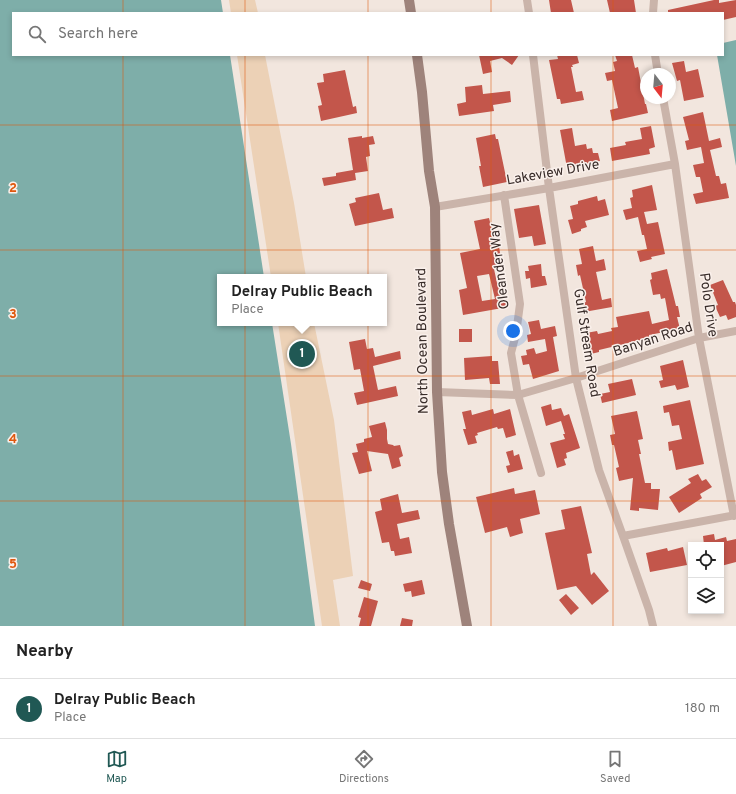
<!DOCTYPE html>
<style>
body{margin:0;font-family:Overpass,sans-serif;background:#f6f6f6;color:#222}
.controls{position:absolute;right:12px;bottom:12px;display:grid;overflow:hidden;border-radius:0px;box-shadow:0 2px 6px #0003}
.controls button{width:36px;height:36px;display:grid;place-items:center;padding:0;border:0;border-bottom:1px solid #e0e0e0;background:#fff;color:#222;font:20px sans-serif}
.compass{position:absolute;left:640px;top:68px;width:36px;height:36px;border-radius:50%;background:#fff;box-shadow:0 2px 6px #0003;rotate:164deg}
.you{position:absolute;left:513px;top:331px;width:14px;height:14px;margin:-10px;border:3px solid #fff;border-radius:50%;background:#1a73e8;box-shadow:0 0 0 6px #1a73e833}
.badge{display:grid;place-items:center;width:26px;height:26px;border-radius:50%;background:#205854;color:#fff;font-size:13px;font-weight:700}
.pin{position:absolute;translate:-50% -50%;border:2px solid #fff;box-shadow:0 1px 4px #0006}
.popup{position:absolute;left:217px;top:274px;width:170px;height:52px;box-sizing:border-box;display:grid;place-content:center;border-radius:0px;background:#fff;filter:drop-shadow(0 1px 3px #0005);font-size:13px;white-space:nowrap;color:#767676}
.popup b{font-size:15px;color:#222}
.popup::after{content:'';position:absolute;left:50%;top:100%;margin-left:-8px;border:8px solid transparent;border-top-color:#fff}
.list{margin:0;padding:0;list-style:none}
h2{display:flex;justify-content:space-between;align-items:center;height:52px;margin:0;padding:0 16px;font-size:17px}
h2 small{font-size:13px;font-weight:400;color:#767676}
.list li{display:grid;grid-template-columns:26px 1fr auto;gap:12px;align-items:center;box-sizing:border-box;height:60px;padding:0 16px;border-top:1px solid #e0e0e0}
.list b{display:block;font-size:15px;white-space:nowrap}
.list p{margin:0;font-size:13px;white-space:nowrap;color:#767676}
.list em{font-size:13px;font-style:normal;color:#767676}
.icon{flex:none;width:22px;height:22px;fill:none;stroke:currentColor;stroke-width:2;stroke-linecap:round;stroke-linejoin:round}
.map{position:relative;flex:none;width:736px;height:626px;overflow:hidden}
.search{position:absolute;background:#fff;box-shadow:0 2px 6px #0003;left:12px;right:12px;top:12px;height:44px;display:flex;align-items:center;gap:10px;box-sizing:border-box;padding:0 14px;border-radius:0px;color:#767676;font-size:15px}
.sheet{height:112px;background:#fff}
nav{display:flex;justify-content:space-around;align-items:center;box-sizing:border-box;height:56px;border-top:1px solid #e0e0e0;background:#fff;font-size:11px;color:#767676}
nav a{display:grid;justify-items:center;gap:2px}
nav .on{color:#205854}
.map>svg:first-child{display:block}
.sand{fill:#ecd1b6}
.water{fill:#7eaea9}
.building{fill:#c3564b;fill-rule:evenodd}
.lines{fill:none;stroke-linecap:round;stroke-linejoin:round}
.street{stroke:#cab4aa;stroke-width:8}
.secondary{stroke:#9e837b;stroke-width:10}
.grid{fill:none;stroke:#df570d;stroke-width:1;stroke-opacity:0.55}
.labels{text-anchor:middle;dominant-baseline:central;stroke-width:3;stroke-linejoin:round;paint-order:stroke}
.street-label{font-size:14px;fill:#382c29;stroke:#faf0eb}
.grid-label{font-size:13px;text-anchor:middle;font-weight:bold;fill:#df570d;stroke:#faf0eb;stroke-width:3;stroke-linejoin:round;paint-order:stroke}
</style>
<div class="map">
<svg width="736" height="626" viewBox="0 0 736 626">
<rect width="100%" height="100%" fill="#f2e6de"/>
<!-- sand -->
<path class="sand" d="M229,0H255L258,13H231Z
M237,55H265L294,203L306,277H271Z
M278,323H314L334,420L353,576L333,580L340,626H322Z"/>
<!-- water -->
<path class="water" d="M0,0H221L223,13H13V55H230L264,277H220V323H272L291,444L315,626H0Z
M736,40V166L717,55H723V43Z"/>
<!-- building -->
<path class="building" d="M549,0H571L574,13H551Z
M607,0H634L636,13H610Z
M714,0H719V3L736,0V17L723,20V13H668V10Z
M479,55H519L512,65L502,58L490,61L492,72L483,74Z
M557,55H577L579,63L572,65L573,67H571L576,92L582,91L584,100L561,104L560,99H557L549,60L558,59Z
M615,55H632L635,68L638,67L645,104H646L648,113L612,121L610,110L618,108L612,80L607,81L605,73L615,71L613,62L617,61Z
M684,61L686,72L698,69L704,97L684,101L680,80L677,81L672,63Z
M345,70L353,107L356,106L357,113L321,121L318,106L322,105L317,83L324,82L323,74Z
M482,85L483,94L510,91L511,102L493,105L494,111L459,116L457,104L466,102L465,87Z
M703,112L709,141L720,138L722,147L710,150L716,176H719L721,184L726,183L729,198L696,204L693,194L703,192L700,177H696L693,165L704,163L701,147L687,150L685,141L689,140L683,117Z
M651,126L655,147L649,149L650,154L612,161L610,148L626,145L625,142L642,139L640,128Z
M572,128L575,146L586,144L587,149L592,148L593,153H598L600,161L567,168L560,130Z
M495,134L496,139H498L507,182L483,187L479,166H481L476,138Z
M362,136V138L373,136L375,144L369,145L370,156L366,157L368,171L355,173L356,180L324,186L322,178L336,176V173L353,170L348,138Z
M652,185L657,210L644,212L647,224L658,222L665,254L651,257L652,259L640,262L637,251L647,249L644,235H642L638,217L626,220L623,210L632,208L630,198L633,197L632,190Z
M379,193L383,210L392,208L394,218L355,226L349,204L356,202L355,198Z
M597,196L598,201L605,199L609,215L585,221L587,227L581,229V231L572,234L568,220L573,219L570,206L578,204V201Z
M539,205L546,244L534,246L532,236L519,238L514,209Z
M489,218L496,246H499L502,267L494,269L497,283L503,281L508,307L463,315L459,290L467,288L460,253L480,249L474,221ZM489,274L495,299L482,301L477,276Z
M593,246L596,261L604,259L606,270L596,272L602,300L611,298L612,307L584,312L583,303L586,302L580,275L578,276L576,265L582,264L579,249Z
M541,264L542,276H545L547,285L531,288L530,278L526,279L525,271H529L528,266Z
M667,269L676,306H678L680,317H677L680,329L649,335V338L599,350V352L591,354L586,333L597,331L598,334L612,331L611,328L618,327L616,317L649,311L652,324L669,320L665,298L661,299L660,294L653,295L650,280L652,279L651,273Z
M723,280L733,302H735L736,305V317L728,320L726,315L720,317L715,306L718,305L710,285Z
M539,320L541,329L555,326L557,336L553,337L559,371L533,379L529,364L523,365L521,356L527,355L526,350L534,348L536,354L547,351L545,339L528,342L527,335L531,334L528,322Z
M459,329H472V342H459Z
M365,339L367,349L373,348L375,357L400,351L401,359L373,366L378,390L396,386L398,396L357,405L354,393L364,391L360,369L354,370L349,342Z
M492,356V361H498L500,384H490L489,378L465,380L464,358Z
M683,360L689,387L677,390L675,385L661,388L659,381L663,380L660,366Z
M632,379L636,395L602,403L600,394L610,392L608,384Z
M690,400L704,464L676,470L672,450L669,451L668,442L682,439L679,425L672,426L669,412L664,413L663,406Z
M551,404L552,410L561,408L564,416L569,414L580,448L566,453L567,458L564,459L566,465L557,468L550,443L565,439L563,434H565L561,421L546,426L541,407Z
M493,409L494,414L510,409L516,435L506,438L503,428L498,429L497,427L477,433L478,435L475,436L477,443L468,445L463,429H466L462,412L471,410L472,415Z
M637,411L643,439L638,440L641,454H639L645,483H651V489H660L658,510L639,508V511L630,510L633,478L619,481L616,468L619,467L614,445H612L610,435L615,434L611,416Z
M385,422L387,430V439L388,444L393,445L394,446L400,445L403,456L399,458L401,466L392,469L388,454L367,451L372,471L359,474L352,453L358,452L356,444L364,442V439L372,437L369,426Z
M513,450L514,456L519,454L523,469L508,473L506,466L510,465L506,452Z
M698,474L702,481L706,479L712,487L700,494L702,498L679,513L669,497L691,483L688,479Z
M514,488L515,494L535,490L540,514L520,519L523,533L510,537L507,527L485,533L476,497Z
M398,494L402,513L418,510L420,519L397,524L400,539L409,537L412,553L395,556L394,551H391L389,542L382,543L375,512L382,510L380,499Z
M581,506L592,553L587,554L591,575L594,572L609,591L592,605L576,586L557,590L545,533L565,529L561,510Z
M714,534L715,540L726,537L727,541L736,539V562L721,566V545H704L703,536Z
M683,547L687,565L650,572L646,553L667,548L668,551Z
M361,580L372,584L370,591L358,588Z
M422,580L425,594L412,597L411,591L405,592L403,584Z
M566,594L579,608L571,615L559,600Z
M364,597L378,601L371,626H359L361,618L358,617Z
M402,618L413,620L412,626H400Z"/>
<g class="lines">
<!-- street -->
<path class="street" d="M527,0L529,13
M653,13L654,0
M533,55L549,188L576,378L599,470L623,536L649,610L653,626
M655,55L658,74
M663,98L675,164L699,338L734,516
M504,195L520,304L516,334L511,353L518,395L541,473
M435,207L549,188L675,164
M437,392L518,395L576,378L699,338L736,331
M623,536L736,515"/>
<!-- secondary -->
<path class="secondary" d="M409,0L411,13
M417,55L422,92L429,171L435,207L437,392L442,472L449,524L467,626"/>
</g>
<!-- grid -->
<path class="grid" d="M123,0V13M245,0V13M368,0V13M491,0V13M613,0V13M123,55V626M245,55V626M368,55V626M491,55V626M613,55V626M0,125H736M0,250H736M0,376H736M0,501H736"/>
<g class="labels">
<!-- street labels -->
<g class="street-label">
<text transform="translate(553 173) rotate(-10)">Lakeview Drive</text>
<text transform="translate(500 266) rotate(-97)">Oleander Way</text>
<text transform="translate(708 305) rotate(82)">Polo Drive</text>
<text transform="translate(653 340) rotate(-18)">Banyan Road</text>
<text transform="translate(423 341) rotate(-91)">North Ocean Boulevard</text>
<text transform="translate(586 343) rotate(81)">Gulf Stream Road</text>
</g>
</g>
<g class="grid-label">
<text x="13" y="192">2</text>
<text x="13" y="318">3</text>
<text x="13" y="443">4</text>
<text x="13" y="568">5</text>
</g>
</svg>
<div class="controls">
<button><svg class="icon" aria-label="locate" viewBox="0 0 24 24"><circle cx="12" cy="12" r="6"/><path d="M12 2v4M12 18v4M2 12h4M18 12h4"/></svg></button>
<button><svg class="icon" aria-label="layers" viewBox="0 0 24 24"><path d="M12 4l9 5-9 5-9-5zM3 14l9 5 9-5"/></svg></button>
</div>
<svg class="compass" viewBox="-18 -18 36 36"><path d="M0-13l5 13h-10z" fill="#e53935"/><path d="M0 13l5-13h-10z" fill="#767676"/></svg>
<div class="you"></div>
<div class="pin badge" style="left:302px;top:354px">1</div>
<div class="popup"><b>Delray Public Beach</b>Place</div>
<div class="search"><svg class="icon" aria-label="search" viewBox="0 0 24 24"><circle cx="10" cy="10" r="6"/><path d="M15 15l6 6"/></svg>Search here</div>
</div>
<section class="sheet">
<h2>Nearby<small></small></h2>
<ul class="list">
<li><span class="badge">1</span><div><b>Delray Public Beach</b><p>Place</p></div><em>180 m</em></li>
</ul>
</section>
<nav>
<a class="on"><svg class="icon" aria-label="map" viewBox="0 0 24 24"><path d="M3 6l6-2 6 2 6-2v14l-6 2-6-2-6 2zM9 4v14M15 6v14"/></svg>Map</a>
<a><svg class="icon" aria-label="directions" viewBox="0 0 24 24"><path d="M12 3l9 9-9 9-9-9zM9 14v-3h6M13 9l2 2-2 2"/></svg>Directions</a>
<a><svg class="icon" aria-label="saved" viewBox="0 0 24 24"><path d="M7 4h10v16l-5-4-5 4z"/></svg>Saved</a>
</nav>
